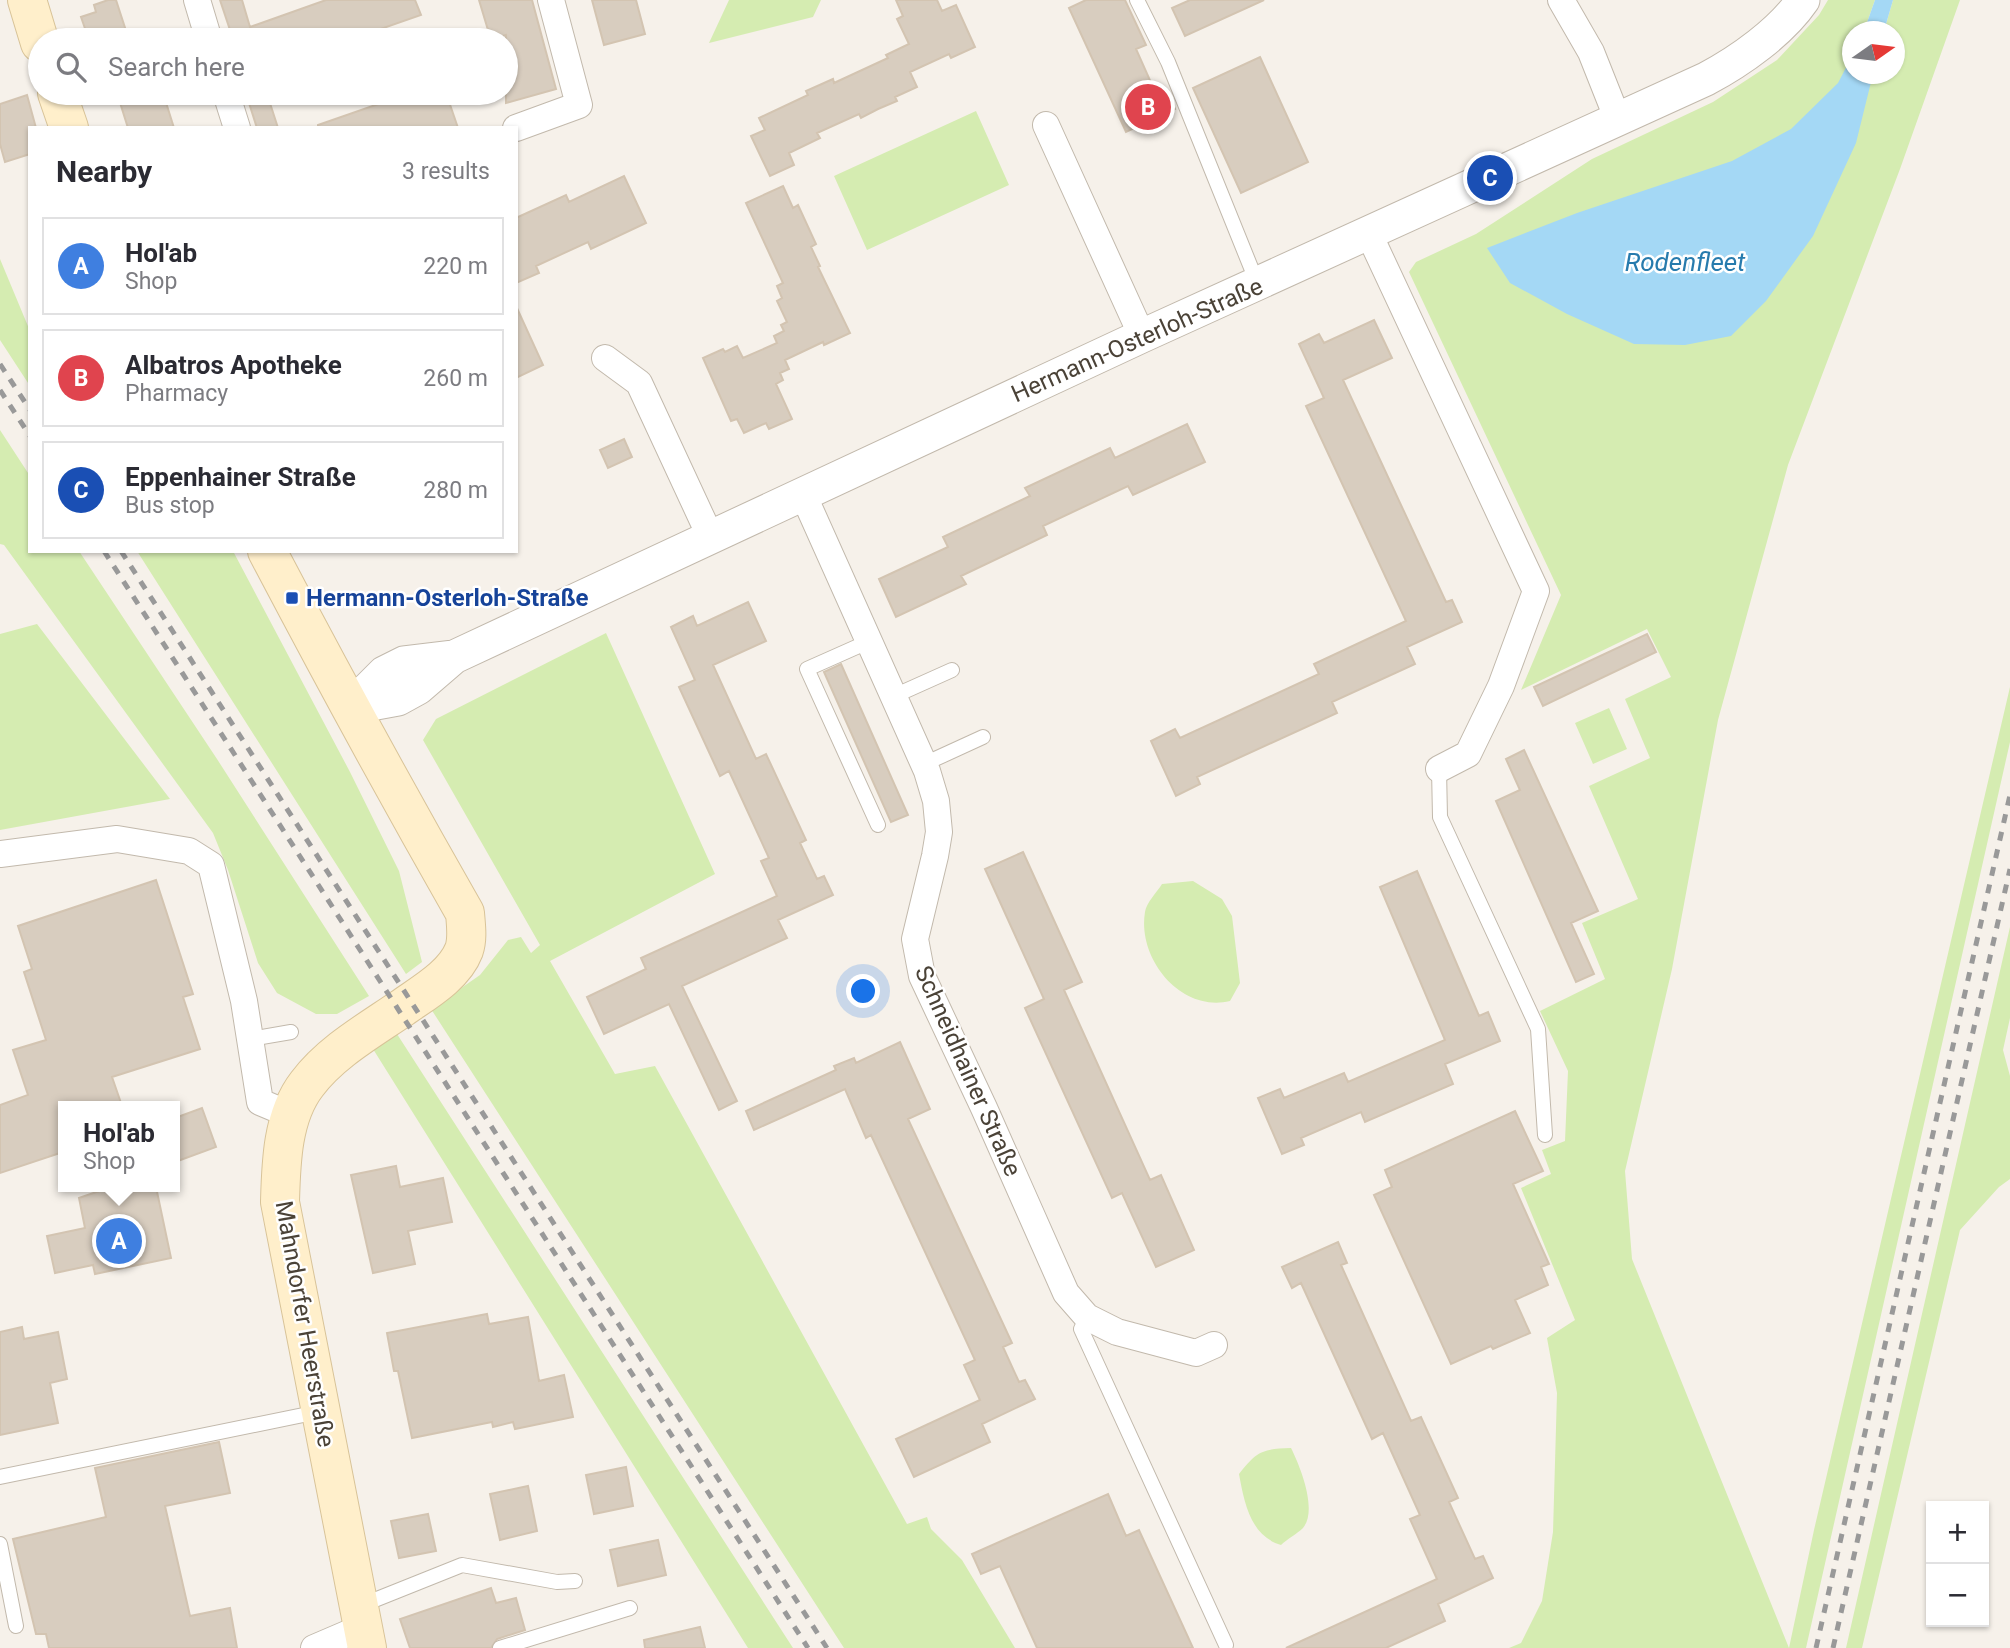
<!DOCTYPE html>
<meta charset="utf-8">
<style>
body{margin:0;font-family:Roboto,sans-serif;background:#f7f7f7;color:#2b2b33}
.controls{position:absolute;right:21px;bottom:21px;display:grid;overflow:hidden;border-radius:0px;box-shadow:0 2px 5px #0004}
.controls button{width:63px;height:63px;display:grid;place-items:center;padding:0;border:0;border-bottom:2px solid #e1e1e2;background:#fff;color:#2b2b33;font:35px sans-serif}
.compass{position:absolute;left:1842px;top:21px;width:63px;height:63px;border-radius:50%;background:#fff;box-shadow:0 2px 5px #0004;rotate:76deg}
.you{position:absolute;left:864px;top:992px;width:24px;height:24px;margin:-18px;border:5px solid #fff;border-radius:50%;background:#1a73e8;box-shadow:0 0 0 10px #1a73e833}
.badge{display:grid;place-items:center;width:46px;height:46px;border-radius:50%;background:#ff2d18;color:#fff;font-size:23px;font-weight:700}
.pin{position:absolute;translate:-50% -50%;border:4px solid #fff;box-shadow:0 2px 7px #0006}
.popup{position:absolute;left:58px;top:1101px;width:122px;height:91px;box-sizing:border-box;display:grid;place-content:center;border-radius:0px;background:#fff;filter:drop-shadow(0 2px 5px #0005);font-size:23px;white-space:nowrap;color:#7c7c81}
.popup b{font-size:26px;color:#2b2b33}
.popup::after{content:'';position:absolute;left:50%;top:100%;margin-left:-14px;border:14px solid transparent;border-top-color:#fff}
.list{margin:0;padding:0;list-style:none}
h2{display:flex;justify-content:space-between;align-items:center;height:91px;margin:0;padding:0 28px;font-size:30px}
h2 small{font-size:23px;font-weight:400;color:#7c7c81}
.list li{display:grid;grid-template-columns:46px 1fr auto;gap:21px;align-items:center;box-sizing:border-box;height:98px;margin:0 14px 14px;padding:0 14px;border:2px solid #e1e1e2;border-radius:0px}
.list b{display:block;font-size:26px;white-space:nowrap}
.list p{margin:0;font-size:23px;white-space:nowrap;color:#7c7c81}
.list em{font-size:23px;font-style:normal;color:#7c7c81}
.icon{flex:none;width:38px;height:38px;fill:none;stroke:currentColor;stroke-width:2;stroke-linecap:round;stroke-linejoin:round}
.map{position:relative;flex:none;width:2010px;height:1648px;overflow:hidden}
.search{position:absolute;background:#fff;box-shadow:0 2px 5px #0004;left:28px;top:28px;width:490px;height:77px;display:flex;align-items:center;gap:18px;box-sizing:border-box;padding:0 24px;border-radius:38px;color:#7c7c81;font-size:26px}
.panel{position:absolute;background:#fff;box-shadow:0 2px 5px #0004;left:28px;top:126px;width:490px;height:427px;border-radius:0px}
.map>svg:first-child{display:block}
.green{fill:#d5ecb1}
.water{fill:#a4d8f5}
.building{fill:#d8cdbf;stroke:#d3c4b1;stroke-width:2}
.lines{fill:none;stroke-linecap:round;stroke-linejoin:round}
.service-casing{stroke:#c2b9ac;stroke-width:16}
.minor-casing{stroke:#c2b9ac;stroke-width:28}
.tertiary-casing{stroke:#c2b9ac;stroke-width:35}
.secondary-casing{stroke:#d8c398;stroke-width:40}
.service{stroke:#fff;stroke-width:14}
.minor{stroke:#fff;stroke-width:26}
.tertiary{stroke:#fff;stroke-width:33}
.secondary{stroke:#ffefcb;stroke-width:38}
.rail{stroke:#999;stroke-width:5;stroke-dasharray:9 9;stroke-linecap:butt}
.transit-dot{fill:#1a4fb4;stroke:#fff;stroke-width:2.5}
.labels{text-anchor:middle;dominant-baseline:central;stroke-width:5;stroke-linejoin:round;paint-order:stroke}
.street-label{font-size:24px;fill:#4a4237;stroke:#fff}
.transit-label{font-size:24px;font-weight:bold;fill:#164399;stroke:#fff;text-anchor:start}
.water-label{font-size:26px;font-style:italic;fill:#277bad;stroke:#fff}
</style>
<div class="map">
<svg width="2010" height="1648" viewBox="0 0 2010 1648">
<rect width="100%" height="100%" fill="#f6f1ea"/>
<!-- green -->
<path class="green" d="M729,0H821L813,17L709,43Z
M1828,0H1875L1864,31L1853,32V74H1895V32L1884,31L1893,0H1960L1900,169L1788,465L1718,720L1672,969L1625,1171L1632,1259L1789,1648H1509L1521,1643L1542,1601L1553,1532L1557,1393L1547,1338L1575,1320L1521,1188L1551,1174L1542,1150L1565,1141L1568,1071L1540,1011L1605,979L1582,923L1638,899L1589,786L1650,758L1625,699L1671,677L1647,629L1521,690L1561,595L1409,272L1416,262L1476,234L1592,159L1713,102L1777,60L1819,15Z
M976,111L1009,185L867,250L834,176Z
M0,259L30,331V386L0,340Z
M0,430L30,476V551H79L217,759L369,996L337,1014H316L277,993L258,963L228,870L213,833L4,545L0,544Z
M137,551H233L350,772L399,871L422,962L406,974Z
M37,624L170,799L0,830V634Z
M606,633L715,874L550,961L615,1074L655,1066L907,1524L927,1517L931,1529L962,1560L1015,1648H844L431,1009L480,975L508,940L521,937L531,953L540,945L423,740L436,719Z
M2010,687V742L1806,1648H1789L1814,1530Z
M1609,708L1627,749L1593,764L1575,723Z
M1193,881L1222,899L1232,916L1240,983L1230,1001C1181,1013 1137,959 1145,912C1146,903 1157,892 1162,884Z
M2010,927V1018L2003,1050L2010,1076V1179L1999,1187L1960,1230L1862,1648H1846Z
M397,1034L793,1648H748L373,1049Z
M1291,1448C1300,1466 1318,1510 1303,1528C1297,1534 1287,1539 1281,1545C1250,1536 1244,1501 1239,1474C1257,1451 1262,1449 1291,1448Z"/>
<!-- water -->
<path class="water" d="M1875,0H1893L1884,31H1864Z
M1852,56L1853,74H1873L1856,143L1813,236L1766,301L1731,336L1685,345L1634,344L1567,314L1510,283L1487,248L1577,213L1732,161L1791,129L1838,83Z"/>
<!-- building -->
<path class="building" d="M108,0H116L129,40H89L81,17L96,12L94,5Z
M220,0H242L250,27L326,0H415L421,15L349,40H224V36L231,33Z
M479,0H532L556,89L506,103V35L491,40Z
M592,0H636L645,34L604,45Z
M896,0H937L942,11L956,5L975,47L951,58L949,54L910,72L917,87L895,97L897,101L878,109L861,118L859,114L817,133L820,138L789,153L794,165L770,176L751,136L765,130L759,118L808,95L806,91L833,79L834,83L888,58L886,55L909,44L897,19L903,16Z
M1086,0H1125L1146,45L1136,49L1156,94L1166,89L1175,109L1126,132L1069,8Z
M1190,0H1264L1185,36L1172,8Z
M1260,57L1308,162L1241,193L1193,88Z
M117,93H163L174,128H128Z
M410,93H446L458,128H318V125Z
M27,95L36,128H30V154L5,162L0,144V104Z
M268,97L278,128H257L249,103Z
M624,176L646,223L591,249L588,242L536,266L539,273L516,283V218L566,195L569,202Z
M783,186L793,208L798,205L816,244L811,247L820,266L818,267L850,333L824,345L823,342L785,360L789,369L780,373L783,380L776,384L792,419L769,429L766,423L744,433L737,419L731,421L703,358L723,349L725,352L737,346L743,358L777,343L774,336L784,331L781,325L787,322L777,301L782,298L777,286L783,283L746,203Z
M516,306L543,365L516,378Z
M1374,320L1392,358L1343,380L1446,602L1452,600L1462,622L1407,647L1415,664L1332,702L1337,713L1197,777L1200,784L1176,796L1151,741L1175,729L1180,738L1319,674L1314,664L1406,621L1306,406L1324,398L1299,344L1319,334L1324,343Z
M1187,424L1205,462L1133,495L1128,486L1043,526L1047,535L961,576L966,584L896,617L879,579L948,547L943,537L1030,496L1025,488L1110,448L1115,458Z
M624,439L632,457L608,468L600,450Z
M748,602L766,641L713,665L756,759L766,754L806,840L800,843L817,879L824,876L833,895L778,920L787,938L682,986L737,1101L719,1110L669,1004L604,1034L587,997L646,969L641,958L777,896L761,861L769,858L729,771L720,776L679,687L695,680L671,627L693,616L697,626Z
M1647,634L1656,652L1543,706L1534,687Z
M841,664L908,815L891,822L824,672Z
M1524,750L1598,911L1571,923L1594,974L1576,982L1496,801L1520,790L1506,759Z
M1023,852L1082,982L1064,990L1150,1180L1161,1175L1194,1250L1156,1267L1122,1193L1112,1198L1025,1008L1044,999L985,869Z
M1417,871L1479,1016L1488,1012L1500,1041L1445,1064L1453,1084L1365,1122L1361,1112L1301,1138L1304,1145L1282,1154L1258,1098L1280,1089L1284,1098L1344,1073L1348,1082L1445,1040L1380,887Z
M156,880L193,994L183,997L200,1049L112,1077L122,1106H63V1152L0,1173V1105L28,1095L13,1050L46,1040L24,972L32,969L18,926Z
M900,1042L930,1109L908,1119L1012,1343L1003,1347L1019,1382L1025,1380L1035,1399L982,1424L990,1442L914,1477L896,1439L980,1400L964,1365L975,1360L871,1135L866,1138L845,1089L754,1130L746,1111L836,1070L834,1066L854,1058L856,1063Z
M202,1108L216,1147L175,1162V1118Z
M1515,1111L1543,1171L1513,1184L1549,1264L1541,1267L1548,1285L1515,1300L1530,1333L1493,1349L1491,1346L1451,1364L1374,1195L1392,1187L1385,1170Z
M396,1166L400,1187L443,1178L452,1222L408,1231L415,1264L373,1273L351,1175Z
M111,1187H156L171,1258L95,1274L93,1265L55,1273L47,1236L85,1228L79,1198Z
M1338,1242L1347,1263L1341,1265L1411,1421L1421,1417L1458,1498L1449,1502L1475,1559L1483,1556L1493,1578L1438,1604L1445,1621L1386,1648H1286L1437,1579L1410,1519L1420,1515L1383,1433L1372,1439L1301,1283L1292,1288L1282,1267Z
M487,1314L489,1324L528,1317L539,1381L564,1375L573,1417L515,1429L513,1422L493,1427L492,1422L412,1438L398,1371H394L387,1333Z
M22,1327L24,1339L58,1332L67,1379L50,1383L58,1423L0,1435V1332Z
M219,1442L230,1493L165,1506L190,1616L230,1608L237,1648H49L46,1634H36L13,1539L106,1517L95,1468Z
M626,1467L633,1506L594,1514L586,1475Z
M528,1486L537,1531L500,1540L490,1494Z
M1108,1494L1126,1536L1139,1530L1193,1648H1037L1000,1566L981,1574L972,1554Z
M428,1514L436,1551L399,1558L391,1521Z
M658,1540L666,1575L618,1586L610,1550Z
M491,1588L496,1603L516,1598L525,1630L497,1639L491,1648H410L400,1619Z
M700,1627L705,1648H645L644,1640Z"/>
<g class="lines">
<defs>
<path id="service" d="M1137,0L1168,62L1258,285
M870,641L807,669L878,825
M894,696L952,670
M924,764L983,737
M1439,769L1440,817L1538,1029L1545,1135
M251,1039L291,1032
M1087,1317L1081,1329L1226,1645
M0,1477L318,1412
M0,1544L16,1626
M362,1605L462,1565L557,1582L575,1581
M500,1648L630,1608"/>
<path id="minor" d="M197,0L209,40
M1561,0L1591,52L1618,120
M226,93L237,128
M1046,125L1142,336
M516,128L579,105L551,0
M1369,234L1536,591L1501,686L1468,754L1439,769
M605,358L639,383L710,536
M803,494L927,771L936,801L939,832L935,856L915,939L922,976L984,1108L1066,1293L1087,1317L1117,1332L1196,1353L1214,1345
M0,854L117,839L189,851L211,865L244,1001L260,1102L291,1115
M314,1648L363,1627"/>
<path id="tertiary" d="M349,708L398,699L418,688L454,657L1142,336L1706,79C1740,61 1781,32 1803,0
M349,708L384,673L404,663L454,657"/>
<path id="secondary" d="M27,0L40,43
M57,93L69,128
M267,551C331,673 397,794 465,913C466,926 468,938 464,950C454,976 423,993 402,1008C370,1030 331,1052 307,1084C282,1116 281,1164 280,1202L367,1648"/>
</defs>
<!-- service casing -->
<use href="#service" class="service-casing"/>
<!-- minor casing -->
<use href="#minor" class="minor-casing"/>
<!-- tertiary casing -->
<use href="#tertiary" class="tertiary-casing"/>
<!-- secondary casing -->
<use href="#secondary" class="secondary-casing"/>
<!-- service -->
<use href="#service" class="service"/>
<!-- minor -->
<use href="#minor" class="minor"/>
<!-- tertiary -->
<use href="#tertiary" class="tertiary"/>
<!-- secondary -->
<use href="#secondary" class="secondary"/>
<!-- rail -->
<path class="rail" d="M0,364L30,410
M0,390L30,436
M104,551L808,1648
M121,551L827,1648
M1816,1648L2010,795
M1833,1648L2010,869"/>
</g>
<!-- markers -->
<rect class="transit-dot" x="285" y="591" width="14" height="14" rx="3.5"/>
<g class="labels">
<!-- street labels -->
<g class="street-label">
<text transform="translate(1137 340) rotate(-24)">Hermann-Osterloh-Straße</text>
<text transform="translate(968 1071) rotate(66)">Schneidhainer Straße</text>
<text transform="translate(305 1324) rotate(80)">Mahndorfer Heerstraße</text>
</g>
<!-- transit labels -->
<g class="transit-label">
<text x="306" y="598">Hermann-Osterloh-Straße</text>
</g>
<!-- water labels -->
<g class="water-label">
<text x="1685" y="262">Rodenfleet</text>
</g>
</g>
</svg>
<div class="controls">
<button>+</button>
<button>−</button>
</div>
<svg class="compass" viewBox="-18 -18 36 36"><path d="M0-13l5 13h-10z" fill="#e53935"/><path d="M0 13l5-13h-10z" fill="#7c7c81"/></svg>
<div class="you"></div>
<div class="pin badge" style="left:119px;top:1241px;background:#3f7fe0">A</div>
<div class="popup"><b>Hol'ab</b>Shop</div>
<div class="pin badge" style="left:1148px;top:107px;background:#e0444e">B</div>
<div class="pin badge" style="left:1490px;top:178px;background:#1a4fb4">C</div>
<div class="search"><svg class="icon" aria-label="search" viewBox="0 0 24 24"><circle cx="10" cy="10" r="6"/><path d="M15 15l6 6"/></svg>Search here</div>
<section class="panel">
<h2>Nearby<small>3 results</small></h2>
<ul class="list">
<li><span class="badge" style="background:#3f7fe0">A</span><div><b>Hol'ab</b><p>Shop</p></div><em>220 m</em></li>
<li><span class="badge" style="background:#e0444e">B</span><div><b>Albatros Apotheke</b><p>Pharmacy</p></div><em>260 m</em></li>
<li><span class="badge" style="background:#1a4fb4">C</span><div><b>Eppenhainer Straße</b><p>Bus stop</p></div><em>280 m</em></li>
</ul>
</section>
</div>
